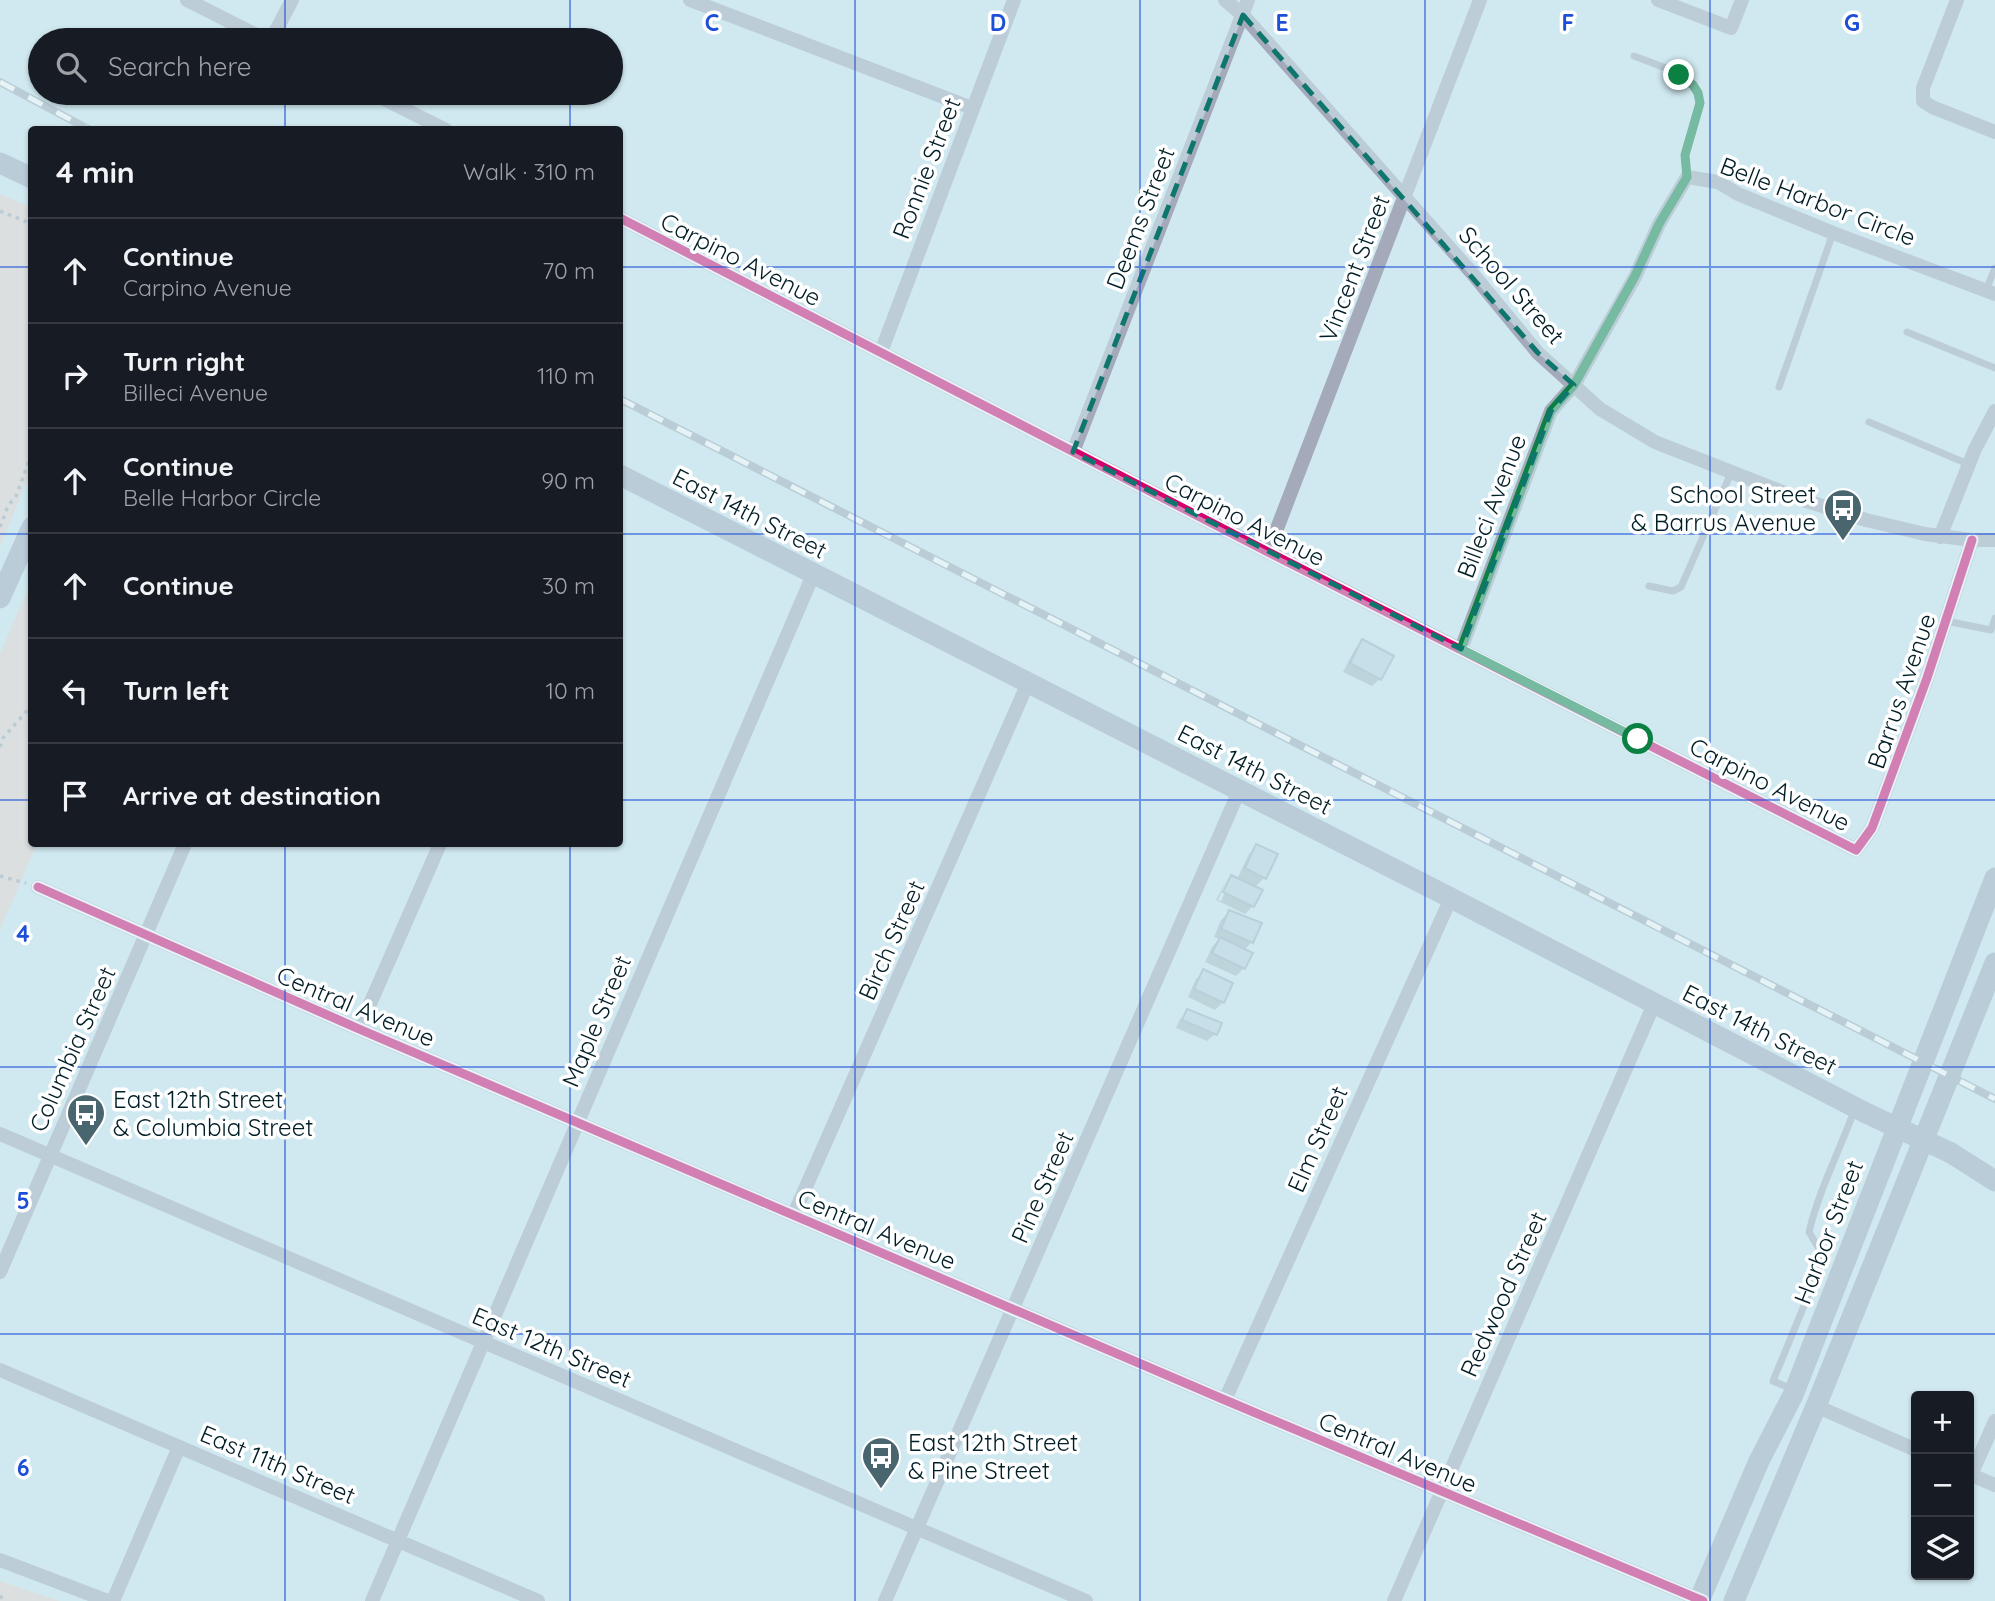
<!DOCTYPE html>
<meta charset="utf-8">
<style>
body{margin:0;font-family:Quicksand,sans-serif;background:#20242c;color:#f1f3f6}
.controls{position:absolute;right:21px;bottom:21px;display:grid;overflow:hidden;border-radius:7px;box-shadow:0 2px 5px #0004}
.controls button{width:63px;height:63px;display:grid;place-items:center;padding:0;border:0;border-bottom:2px solid #363941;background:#171b24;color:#f1f3f6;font:35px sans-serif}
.stop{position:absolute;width:21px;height:21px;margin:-16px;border:5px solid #0b8043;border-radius:50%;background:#fff}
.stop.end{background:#0b8043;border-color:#fff;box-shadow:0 2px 7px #0008}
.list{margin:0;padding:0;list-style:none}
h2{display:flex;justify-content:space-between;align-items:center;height:91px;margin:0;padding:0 28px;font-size:30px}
h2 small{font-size:23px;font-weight:400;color:#9ea1a6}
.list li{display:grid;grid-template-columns:46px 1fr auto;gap:21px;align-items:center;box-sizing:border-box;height:105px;padding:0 28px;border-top:2px solid #363941}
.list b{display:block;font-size:26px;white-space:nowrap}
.list p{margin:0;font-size:23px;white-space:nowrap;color:#9ea1a6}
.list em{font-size:23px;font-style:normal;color:#9ea1a6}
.icon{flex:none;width:38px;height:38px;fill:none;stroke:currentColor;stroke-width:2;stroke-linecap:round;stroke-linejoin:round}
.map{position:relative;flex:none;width:1995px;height:1601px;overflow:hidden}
.search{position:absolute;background:#171b24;box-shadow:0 2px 5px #0004;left:28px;top:28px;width:595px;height:77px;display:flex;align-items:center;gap:18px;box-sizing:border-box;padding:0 24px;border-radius:38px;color:#9ea1a6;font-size:26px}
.panel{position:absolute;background:#171b24;box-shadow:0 2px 5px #0004;left:28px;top:126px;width:595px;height:721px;border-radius:7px}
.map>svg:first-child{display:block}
.green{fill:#e8d3cb}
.shadow{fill:#0003;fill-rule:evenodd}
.building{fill:#bbd2de;stroke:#9bb1bc;stroke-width:2}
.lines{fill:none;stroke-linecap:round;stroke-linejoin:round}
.path{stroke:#9da8b4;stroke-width:3.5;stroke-dasharray:3.5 5;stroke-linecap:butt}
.lane{stroke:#a5aabb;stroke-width:7}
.street{stroke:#a5aabb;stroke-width:14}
.secondary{stroke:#a1a8bb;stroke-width:21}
.rail-casing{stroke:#a0abb6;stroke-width:8}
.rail{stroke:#fff;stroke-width:5;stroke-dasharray:16;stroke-linecap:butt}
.secondary-bridge{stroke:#a1a8bb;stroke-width:21}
.cycleway-casing{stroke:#fff;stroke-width:13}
.cycleway{stroke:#d6006c;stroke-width:9}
.route{stroke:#0b8043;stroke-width:9}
.marked{fill:none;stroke:#0f766e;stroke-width:5;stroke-dasharray:14 9;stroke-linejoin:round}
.grid{fill:none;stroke:#1d4ed8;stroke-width:2;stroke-opacity:0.55}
.labels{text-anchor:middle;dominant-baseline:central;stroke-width:7;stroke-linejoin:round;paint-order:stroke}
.street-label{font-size:24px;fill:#001e27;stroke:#fff}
.poi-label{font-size:24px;fill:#001e27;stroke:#fff;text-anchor:start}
.grid-label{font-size:23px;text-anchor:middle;font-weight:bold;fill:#1d4ed8;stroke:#fff;stroke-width:7;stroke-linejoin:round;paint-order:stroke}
</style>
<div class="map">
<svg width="1995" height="1601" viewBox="0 0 1995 1601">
<rect width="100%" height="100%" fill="#d0e9f1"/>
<!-- green -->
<path class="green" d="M0,194L32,208L31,471L0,547Z
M31,581L32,844H37L0,930V654Z
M0,1581L60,1601H0Z"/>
<!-- shadow -->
<path class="shadow" d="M1362,641L1380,679L1372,686L1343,672L1355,649Z
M1257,846L1264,878L1254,888L1253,906L1245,914L1216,900L1224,885L1232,877L1237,879L1249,854ZM1225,884H1229L1221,901L1218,900Z
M1229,912L1252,942L1244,950V968L1236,976L1205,962L1212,947L1220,939L1214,937L1221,920Z
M1204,971L1223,1002L1215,1010L1188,997L1196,979Z
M1188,1011L1215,1034L1207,1041L1176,1028L1180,1019Z"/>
<!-- building -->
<path class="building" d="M1362,639L1394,656L1381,680L1350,663Z
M1256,844L1278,854L1266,879L1245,868Z
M1231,875L1263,890L1254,907L1223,892Z
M1229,910L1262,923L1253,943L1221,929Z
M1220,937L1253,953L1245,969L1212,953Z
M1203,969L1233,983L1224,1003L1194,989Z
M1187,1009L1222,1023L1217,1035L1182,1020Z"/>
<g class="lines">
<!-- path -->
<path class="path" d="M0,211L32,224
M32,436V443
M0,527L8,506L16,496L32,453
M0,747L3,738L32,705
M0,876L26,883
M0,1596L5,1601"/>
<!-- lane -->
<path class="lane" d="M1634,56C1649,62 1667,67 1681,76C1717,98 1688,125 1685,155C1684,162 1686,170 1687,177
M1986,290L1995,268
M1907,332L1995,368
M1779,387L1833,233
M1869,422L1968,464
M1649,586L1673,591L1681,587L1731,473
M1946,621L1991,630L1995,618
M1792,1389L1773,1381L1824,1257L1809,1232C1819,1190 1839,1152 1854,1111"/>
<!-- street -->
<path class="street" d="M187,0L266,40
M690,0L972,108
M1225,0L1243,15L1472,273L1538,353L1600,409L1655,442L1800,499L1866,520L1925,534L1972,540H1995
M1658,0L1731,28L1742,0
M1957,0L1923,88V101L1932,107L1995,132
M271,40L292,0
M372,93L446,130
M620,218L1268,552L1856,850L1872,828L1927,678L1972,540
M881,352L1014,0
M1073,452L1248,0
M1940,537L1975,449L1995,411
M1268,552L1480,0
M1461,649L1551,411L1574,385L1635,277L1659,224L1687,177L1718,182L1738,194L1833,233L1995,294
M38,887L359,1029L1225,1400L1703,1601
M359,1029L440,844
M0,1134L1086,1601
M794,1214L1028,683
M0,1272L185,844
M0,1370L538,1601
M1225,1400L1451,898
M1816,1406L1916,1450
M1969,1474L1995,1485
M1971,1475L1995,1421
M0,1560L108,1601
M113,1601L179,1447
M372,1601L813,575
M885,1601L1239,791
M1394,1601L1654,1004"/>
<!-- secondary -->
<path class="secondary" d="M0,163L32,178
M620,475L1451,898L1866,1113
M0,598L32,527
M1951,1153L1995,1181
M1699,1601L1759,1461L1793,1395L1995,878
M1734,1601L1816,1406L1995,963"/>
<defs>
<path id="rail" d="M0,82L90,130
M620,399L1995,1099"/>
</defs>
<!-- rail casing -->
<use href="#rail" class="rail-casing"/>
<!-- rail -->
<use href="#rail" class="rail"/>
<!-- secondary-bridge -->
<path class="secondary-bridge" d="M1866,1113L1951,1153"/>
<defs>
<path id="cycleway" d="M620,218L1268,552L1856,850L1872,828L1927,678L1972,540
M38,887L359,1029L1225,1400L1703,1601"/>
</defs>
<!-- cycleway casing -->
<use href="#cycleway" class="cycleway-casing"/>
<!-- cycleway -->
<use href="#cycleway" class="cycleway"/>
</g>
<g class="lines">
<!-- route -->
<path class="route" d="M1638,739L1461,649L1551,411L1574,385L1635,276L1659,224L1687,177L1685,155L1700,103L1698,93L1693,85L1679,75"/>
</g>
<!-- marked area -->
<path d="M0 0H1995V1601H0ZM1243,15L1538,353L1574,385L1551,411L1461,649L1073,452Z" fill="#d0e9f1" fill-opacity=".55" fill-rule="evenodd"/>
<path class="marked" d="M1243,15L1538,353L1574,385L1551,411L1461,649L1073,452Z"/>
<!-- grid -->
<path class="grid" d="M285,0V40M570,0V40M855,0V1601M1140,0V1601M1425,0V1601M1710,0V1601M285,93V130M570,93V130M0,267H32M620,267H1995M0,534H32M620,534H1995M0,800H32M620,800H1995M285,844V1601M570,844V1601M0,1067H1995M0,1334H1995"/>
<!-- icons -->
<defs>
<symbol id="bus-pin" viewBox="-11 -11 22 30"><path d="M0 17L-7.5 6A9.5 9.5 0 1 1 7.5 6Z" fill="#49656e" stroke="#fff"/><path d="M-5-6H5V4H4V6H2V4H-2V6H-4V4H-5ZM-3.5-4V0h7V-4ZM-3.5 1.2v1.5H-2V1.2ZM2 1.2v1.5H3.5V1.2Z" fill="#fff"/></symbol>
</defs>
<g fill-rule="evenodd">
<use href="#bus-pin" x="1821" y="486" width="44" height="60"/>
<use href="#bus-pin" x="64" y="1091" width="44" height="60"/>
<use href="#bus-pin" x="859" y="1434" width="44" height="60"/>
</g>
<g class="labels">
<!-- street labels -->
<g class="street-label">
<text transform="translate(926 168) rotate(-69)">Ronnie Street</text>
<text transform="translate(1818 201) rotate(21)">Belle Harbor Circle</text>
<text transform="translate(1140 218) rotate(-69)">Deems Street</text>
<text transform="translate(741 259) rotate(27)">Carpino Avenue</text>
<text transform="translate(1354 268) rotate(-69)">Vincent Street</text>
<text transform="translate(1512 285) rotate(49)">School Street</text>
<text transform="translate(1491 506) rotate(-69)">Billeci Avenue</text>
<text transform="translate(750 513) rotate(27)">East 14th Street</text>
<text transform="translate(1245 519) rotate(27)">Carpino Avenue</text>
<text transform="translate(1901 691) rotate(-71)">Barrus Avenue</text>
<text transform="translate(1255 769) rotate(27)">East 14th Street</text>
<text transform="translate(1770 784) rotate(27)">Carpino Avenue</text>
<text transform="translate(891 940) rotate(-66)">Birch Street</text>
<text transform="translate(356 1006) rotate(23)">Central Avenue</text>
<text transform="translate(596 1021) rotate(-67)">Maple Street</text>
<text transform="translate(1760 1029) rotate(27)">East 14th Street</text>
<text transform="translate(72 1049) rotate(-66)">Columbia Street</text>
<text transform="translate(1317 1139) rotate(-66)">Elm Street</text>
<text transform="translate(1042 1187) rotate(-66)">Pine Street</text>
<text transform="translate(877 1229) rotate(23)">Central Avenue</text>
<text transform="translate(1828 1232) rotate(-69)">Harbor Street</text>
<text transform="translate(1503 1294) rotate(-66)">Redwood Street</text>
<text transform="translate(552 1347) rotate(23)">East 12th Street</text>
<text transform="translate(1398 1452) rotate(23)">Central Avenue</text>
<text transform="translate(278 1464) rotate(23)">East 11th Street</text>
</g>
<!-- poi labels -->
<g class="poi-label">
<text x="1816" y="494" text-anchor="end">School Street<tspan x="1816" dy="28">&amp; Barrus Avenue</tspan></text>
<text x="113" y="1099">East 12th Street<tspan x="113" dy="28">&amp; Columbia Street</tspan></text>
<text x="908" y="1442">East 12th Street<tspan x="908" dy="28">&amp; Pine Street</tspan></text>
</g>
</g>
<g class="grid-label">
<text x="712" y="31">C</text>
<text x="998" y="31">D</text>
<text x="1282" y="31">E</text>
<text x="1568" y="31">F</text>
<text x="1852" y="31">G</text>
<text x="23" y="942">4</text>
<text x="23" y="1209">5</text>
<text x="23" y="1476">6</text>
</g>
</svg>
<div class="controls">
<button>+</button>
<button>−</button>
<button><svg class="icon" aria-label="layers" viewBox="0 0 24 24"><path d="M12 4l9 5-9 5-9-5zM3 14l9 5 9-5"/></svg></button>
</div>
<div class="stop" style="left:1638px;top:739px"></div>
<div class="stop end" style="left:1679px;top:75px"></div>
<div class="search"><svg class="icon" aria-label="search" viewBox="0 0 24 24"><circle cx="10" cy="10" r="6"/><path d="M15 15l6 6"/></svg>Search here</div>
<section class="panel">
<h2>4 min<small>Walk · 310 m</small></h2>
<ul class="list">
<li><svg class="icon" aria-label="ahead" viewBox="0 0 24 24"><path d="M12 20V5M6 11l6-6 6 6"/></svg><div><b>Continue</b><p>Carpino Avenue</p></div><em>70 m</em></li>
<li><svg class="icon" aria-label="right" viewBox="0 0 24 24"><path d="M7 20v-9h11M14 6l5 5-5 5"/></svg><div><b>Turn right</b><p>Billeci Avenue</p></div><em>110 m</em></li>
<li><svg class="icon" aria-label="ahead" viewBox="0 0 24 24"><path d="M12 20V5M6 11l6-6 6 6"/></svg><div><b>Continue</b><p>Belle Harbor Circle</p></div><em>90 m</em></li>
<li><svg class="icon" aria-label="ahead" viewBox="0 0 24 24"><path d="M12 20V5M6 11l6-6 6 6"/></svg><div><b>Continue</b></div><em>30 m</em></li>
<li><svg class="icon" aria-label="left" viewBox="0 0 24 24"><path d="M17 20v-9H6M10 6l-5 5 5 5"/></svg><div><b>Turn left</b></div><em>10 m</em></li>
<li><svg class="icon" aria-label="arrive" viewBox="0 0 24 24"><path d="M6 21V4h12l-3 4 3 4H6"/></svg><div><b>Arrive at destination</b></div></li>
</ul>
</section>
</div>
